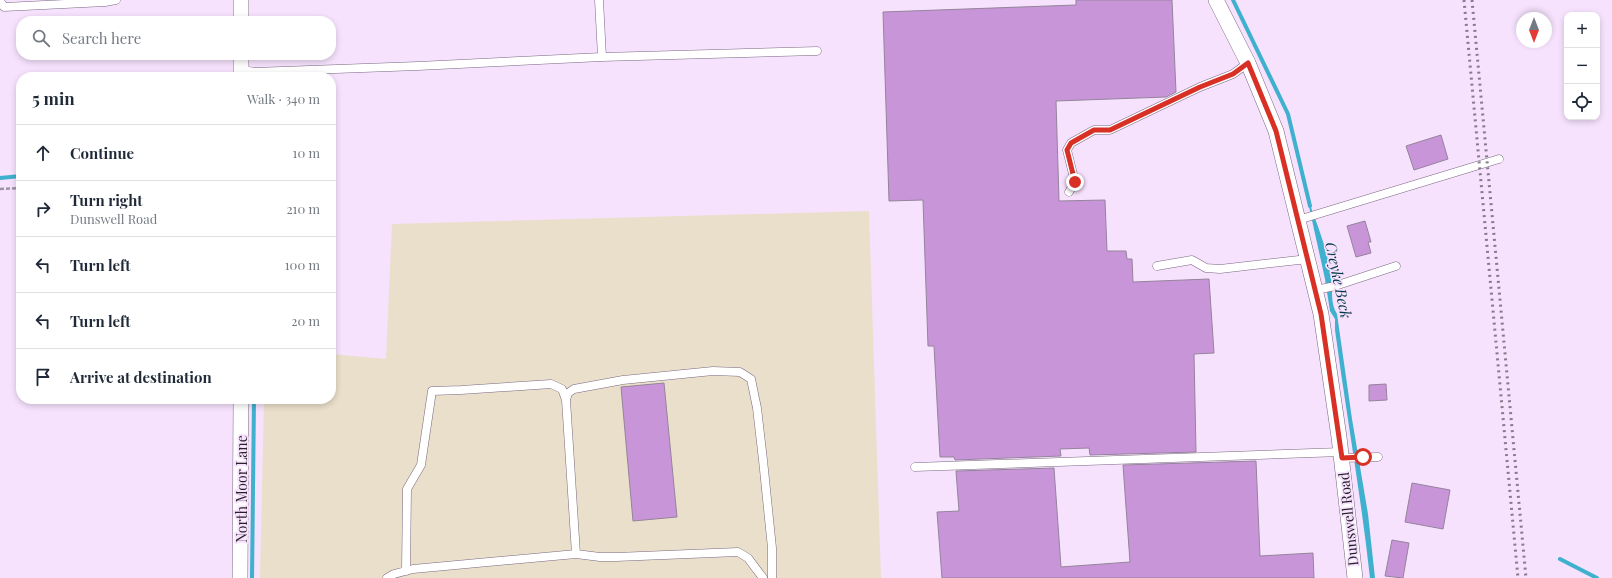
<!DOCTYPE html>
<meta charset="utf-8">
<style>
body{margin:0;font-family:"Playfair Display",serif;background:#f6f6f7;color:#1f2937}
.controls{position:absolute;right:12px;top:12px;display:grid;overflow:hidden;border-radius:8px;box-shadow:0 2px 6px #0003}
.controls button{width:36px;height:36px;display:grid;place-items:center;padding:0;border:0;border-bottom:1px solid #e0e1e3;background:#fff;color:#1f2937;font:20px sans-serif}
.compass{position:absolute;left:1516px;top:12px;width:36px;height:36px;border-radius:50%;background:#fff;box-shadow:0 2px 6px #0003;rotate:180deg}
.stop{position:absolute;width:12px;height:12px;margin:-9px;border:3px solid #d93025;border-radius:50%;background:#fff}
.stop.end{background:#d93025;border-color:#fff;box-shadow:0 1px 4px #0008}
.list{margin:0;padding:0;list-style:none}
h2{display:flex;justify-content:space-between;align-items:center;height:52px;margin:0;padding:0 16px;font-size:17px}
h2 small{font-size:13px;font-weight:400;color:#747a83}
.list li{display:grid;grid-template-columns:26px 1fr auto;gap:12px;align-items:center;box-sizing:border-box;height:56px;padding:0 16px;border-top:1px solid #e0e1e3}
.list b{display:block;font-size:15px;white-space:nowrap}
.list p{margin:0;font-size:13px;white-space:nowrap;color:#747a83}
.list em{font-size:13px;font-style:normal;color:#747a83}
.icon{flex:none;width:22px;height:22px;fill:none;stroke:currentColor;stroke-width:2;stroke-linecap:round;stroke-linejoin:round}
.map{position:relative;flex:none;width:1612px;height:578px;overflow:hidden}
.search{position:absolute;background:#fff;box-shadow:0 2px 6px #0003;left:16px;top:16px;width:320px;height:44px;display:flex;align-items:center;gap:10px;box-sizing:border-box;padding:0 14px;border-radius:16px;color:#747a83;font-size:15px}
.panel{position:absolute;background:#fff;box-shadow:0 2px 6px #0003;left:16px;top:72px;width:320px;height:332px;border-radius:16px}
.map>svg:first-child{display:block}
.industrial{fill:#eadfca}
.water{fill:#3fb0cd}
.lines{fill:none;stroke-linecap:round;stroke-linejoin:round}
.stream{stroke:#3fb0cd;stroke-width:4}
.building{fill:#c896d8;stroke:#95839b}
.service-casing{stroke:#7a6880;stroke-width:9}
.minor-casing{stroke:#7a6880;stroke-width:16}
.path{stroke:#a092a5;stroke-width:2.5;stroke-dasharray:4 2;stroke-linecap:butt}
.service{stroke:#fff;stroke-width:8}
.minor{stroke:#fff;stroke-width:15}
.rail{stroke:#877a8b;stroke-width:3;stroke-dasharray:2 4;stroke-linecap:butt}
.route{stroke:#d93025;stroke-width:5}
.labels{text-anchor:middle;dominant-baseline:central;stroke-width:3.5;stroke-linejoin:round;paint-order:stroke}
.street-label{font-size:14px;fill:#272029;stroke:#f6e2fd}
.water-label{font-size:15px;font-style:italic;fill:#033845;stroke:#f6e2fd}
</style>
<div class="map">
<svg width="1612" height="578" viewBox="0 0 1612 578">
<rect width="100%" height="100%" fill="#f6e2fd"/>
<!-- industrial -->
<path class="industrial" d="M869,211L881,578H260L264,399H331V354L386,359L392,224Z"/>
<!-- water -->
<path class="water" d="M1308,202H1309C1318,226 1328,252 1331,277C1333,290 1330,303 1337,314L1352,419L1368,514L1375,578H1370C1361,495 1346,413 1335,330V319L1330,311L1325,279Z"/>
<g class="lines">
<!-- stream -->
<path class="stream" d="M1233,0L1288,114L1310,206
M0,178L21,176
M1560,559L1597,578
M252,578L254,399"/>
</g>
<!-- building -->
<path class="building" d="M1076,0H1172L1176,92L1166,97L1056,101L1059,201L1105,200L1107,251H1126L1127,259H1132L1133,282L1209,279L1214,353L1194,354L1196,452L1090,455L1089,448L1060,449L1061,456L955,460L954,457H940L934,346H928L923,200L889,201L883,12L1076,5Z
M1441,135L1448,159L1414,170L1406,146Z
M1365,221L1371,242H1368L1371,253L1356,257L1347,226Z
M664,383L677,517L633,521L621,387Z
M1386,384L1387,400L1369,401V385Z
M1256,461L1260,556L1313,553L1314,578H942L937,512L959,511L956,471L1054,468L1061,567L1130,562L1123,465Z
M1412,483L1450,490L1443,529L1405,522Z
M1392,540L1409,543L1403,578L1385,576Z"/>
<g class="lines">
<defs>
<path id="service" d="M599,0L602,57
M0,1L4,7L105,2L116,0
M241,69L253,72L418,66L602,57L817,51
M1069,192L1075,182L1067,150L1071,143L1094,130H1110L1200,87L1233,74L1248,63
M1298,220L1499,159
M1157,266L1192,260L1206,268L1220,269L1308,259
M1316,290L1335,286L1396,266
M1341,458L1378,457
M915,467L1341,452
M576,554L566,400L568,393L574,389L623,380L713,371L740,372L751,379L757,408L763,460L772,548V578
M406,571L407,489L421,465L432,391L461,390L551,384L562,389L566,400
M387,578L394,574L413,569L576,554L600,557H616L738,552L748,558L763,578"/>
<path id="minor" d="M241,0V21
M1216,0L1248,63L1276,131L1321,314L1339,437L1355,578
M241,55V77
M240,578L241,399"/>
</defs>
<!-- service casing -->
<use href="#service" class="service-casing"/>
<!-- minor casing -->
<use href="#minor" class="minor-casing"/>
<!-- path -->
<path class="path" d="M0,189L21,188"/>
<!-- service -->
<use href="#service" class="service"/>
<!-- minor -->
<use href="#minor" class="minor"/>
<!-- rail -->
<path class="rail" d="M1464,0L1518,578
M1472,0L1526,578"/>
</g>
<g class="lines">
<!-- route -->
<path class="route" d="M1075,182L1067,150L1071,143L1094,130H1110L1200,87L1233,74L1248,63L1276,131L1321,314L1342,458L1363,457"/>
</g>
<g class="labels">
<!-- street labels -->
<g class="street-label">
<text transform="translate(241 489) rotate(-90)">North Moor Lane</text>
<text transform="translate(1348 519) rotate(-96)">Dunswell Road</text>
</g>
<!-- water labels -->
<g class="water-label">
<text transform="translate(1339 280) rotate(78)">Creyke Beck</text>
</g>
</g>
</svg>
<div class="controls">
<button>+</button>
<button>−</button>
<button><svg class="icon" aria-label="locate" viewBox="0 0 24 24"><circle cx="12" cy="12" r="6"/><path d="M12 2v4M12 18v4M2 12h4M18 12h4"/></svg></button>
</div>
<svg class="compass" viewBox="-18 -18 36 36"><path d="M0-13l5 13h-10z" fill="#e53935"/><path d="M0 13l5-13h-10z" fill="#747a83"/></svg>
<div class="stop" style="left:1363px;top:457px"></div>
<div class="stop end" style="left:1075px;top:182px"></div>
<div class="search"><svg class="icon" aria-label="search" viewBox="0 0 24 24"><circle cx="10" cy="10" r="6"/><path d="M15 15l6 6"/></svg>Search here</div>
<section class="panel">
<h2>5 min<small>Walk · 340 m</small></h2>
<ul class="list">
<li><svg class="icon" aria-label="ahead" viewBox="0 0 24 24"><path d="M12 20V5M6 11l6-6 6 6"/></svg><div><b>Continue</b></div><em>10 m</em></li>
<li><svg class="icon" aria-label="right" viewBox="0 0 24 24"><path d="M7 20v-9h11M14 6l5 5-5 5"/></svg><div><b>Turn right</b><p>Dunswell Road</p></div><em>210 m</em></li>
<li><svg class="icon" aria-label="left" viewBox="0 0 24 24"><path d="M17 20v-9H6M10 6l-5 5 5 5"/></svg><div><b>Turn left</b></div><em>100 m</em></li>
<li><svg class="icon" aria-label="left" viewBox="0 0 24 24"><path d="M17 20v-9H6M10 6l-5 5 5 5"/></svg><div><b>Turn left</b></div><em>20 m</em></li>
<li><svg class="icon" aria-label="arrive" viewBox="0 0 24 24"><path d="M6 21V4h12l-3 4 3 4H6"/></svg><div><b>Arrive at destination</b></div></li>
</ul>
</section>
</div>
